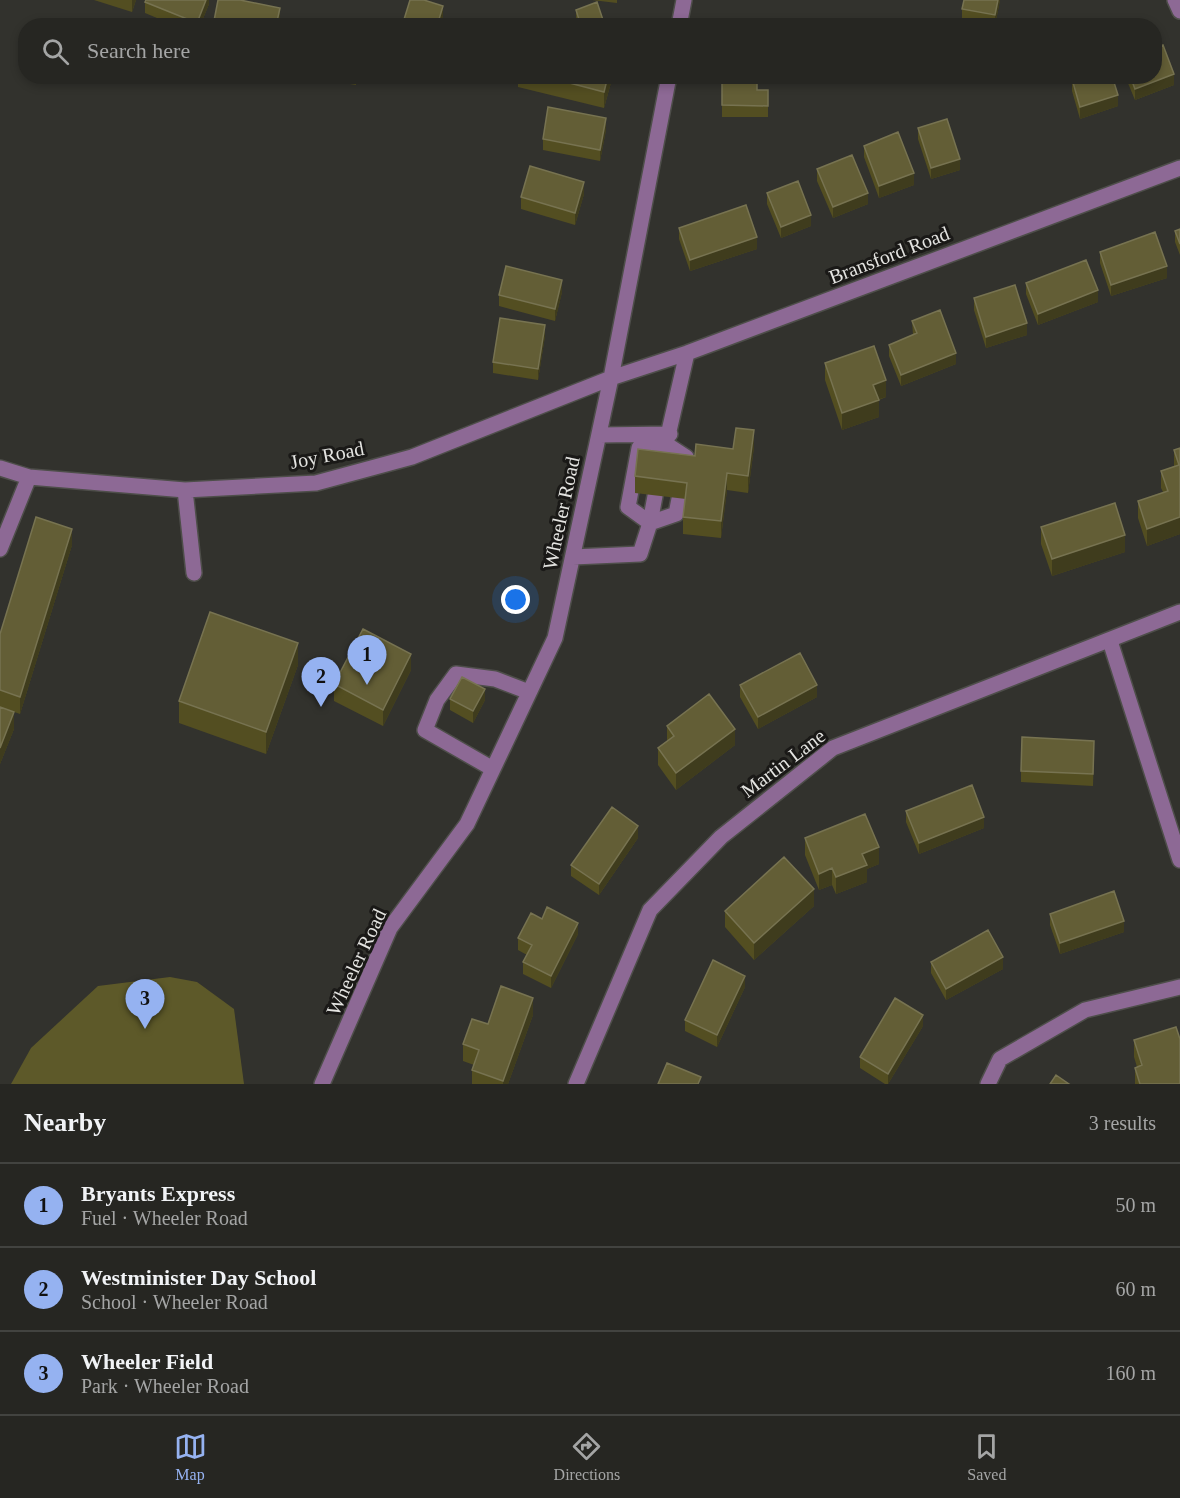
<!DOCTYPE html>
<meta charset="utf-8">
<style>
body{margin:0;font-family:Georgia,serif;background:#32322f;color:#f1f3f6}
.you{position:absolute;left:516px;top:600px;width:21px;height:21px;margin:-15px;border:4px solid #fff;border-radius:50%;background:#1a73e8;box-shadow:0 0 0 9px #1a73e833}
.badge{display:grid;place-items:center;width:39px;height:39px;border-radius:50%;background:#95b2f1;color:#111;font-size:20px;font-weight:700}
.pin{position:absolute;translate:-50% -50px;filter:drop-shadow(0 2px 3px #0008)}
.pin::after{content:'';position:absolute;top:32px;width:21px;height:18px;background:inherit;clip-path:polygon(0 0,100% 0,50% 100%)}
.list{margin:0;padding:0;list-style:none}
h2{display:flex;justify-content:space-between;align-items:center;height:78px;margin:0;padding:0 24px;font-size:26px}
h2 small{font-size:20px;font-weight:400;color:#a4a5a5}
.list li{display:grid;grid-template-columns:39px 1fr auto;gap:18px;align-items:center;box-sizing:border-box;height:84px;padding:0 24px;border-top:2px solid #424340}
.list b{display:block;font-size:22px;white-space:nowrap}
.list p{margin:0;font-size:20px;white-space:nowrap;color:#a4a5a5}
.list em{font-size:20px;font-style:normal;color:#a4a5a5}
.icon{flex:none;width:33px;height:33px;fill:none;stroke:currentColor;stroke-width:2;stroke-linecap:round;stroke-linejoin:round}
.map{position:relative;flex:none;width:1180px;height:1084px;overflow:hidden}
.search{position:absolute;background:#262622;box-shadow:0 3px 9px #0003;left:18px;right:18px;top:18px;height:66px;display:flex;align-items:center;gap:15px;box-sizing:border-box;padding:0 21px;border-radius:24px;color:#a4a5a5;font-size:22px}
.sheet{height:330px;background:#262622}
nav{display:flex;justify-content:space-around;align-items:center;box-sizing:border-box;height:84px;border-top:2px solid #424340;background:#262622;font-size:16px;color:#a4a5a5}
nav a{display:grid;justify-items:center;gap:3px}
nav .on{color:#95b2f1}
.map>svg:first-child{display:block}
.green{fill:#5d5929}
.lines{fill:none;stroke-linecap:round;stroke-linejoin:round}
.minor-casing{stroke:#4e4e4a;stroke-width:18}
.minor{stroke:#8d6995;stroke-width:15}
.wall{fill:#534e21}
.shaded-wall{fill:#3f3c1d}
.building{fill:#635e36;stroke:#777351;stroke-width:1.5}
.labels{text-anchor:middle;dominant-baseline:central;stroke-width:6;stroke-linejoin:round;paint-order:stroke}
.street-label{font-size:20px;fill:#e4e4e1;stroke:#1a1917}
</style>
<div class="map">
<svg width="1180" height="1084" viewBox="0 0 1180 1084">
<rect width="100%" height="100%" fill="#32322d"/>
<!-- green -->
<path class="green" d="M170,977L197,982L234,1009L244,1084H11L31,1048L98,986Z"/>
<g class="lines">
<defs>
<path id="minor" d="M1175,0L1180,11
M679,26L684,0
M599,435L670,434
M664,453L666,444L686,457L684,471
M0,468L29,477L185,490L316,483L412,457L611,378L687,353L1180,168
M185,490L194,573
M655,496L650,523L676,514L679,499
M0,549L29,477
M573,557L640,554L650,523L628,507L639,448L666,444L687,353
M1110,641L1180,860
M493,769L425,730L437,700L456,674L495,679L529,692
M322,1084L390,928L467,824L555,638L611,378L669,76
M576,1084L650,910L721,837L833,748L1180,612
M988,1084L1000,1059L1085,1010L1180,987"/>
</defs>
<!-- minor casing -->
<use href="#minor" class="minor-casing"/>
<!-- minor -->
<use href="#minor" class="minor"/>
</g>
<!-- wall -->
<path class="wall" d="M94,0H136L132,12Z
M209,0V4L200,26H176L145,13V2Z
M592,0H617V3Z
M1000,0L995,26H989L962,20V9Z
M576,10L605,26H577L576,21Z
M301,76H371L370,84L356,82V85Z
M518,76H612V79L604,108L518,87Z
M722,76L757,90H768V117H722Z
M1125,76H1155L1174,85L1135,100Z
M1072,79L1118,106L1080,119L1072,91Z
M918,128L960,170L931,179L918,139Z
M606,130L600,161L543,150V139Z
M864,146L914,185L879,198L864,157Z
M817,169L868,204L833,218L817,181Z
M767,193L811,226L781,238L767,204Z
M584,194L575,225L521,209V197Z
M679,228L757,249L690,271L679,239Z
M1180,229V255L1175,242V231Z
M1100,252L1167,278L1111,296L1100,263Z
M1026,283L1098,302L1038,325L1026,294Z
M562,292L555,321L499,306V295Z
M974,298L1027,335L986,348L974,310Z
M912,321L956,364L901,386L889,356V345L913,335Z
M545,336L538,380L493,373V362Z
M825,363L886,397L879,400V417L842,430L825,380Z
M754,447L748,493L727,490L721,538L683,534V517L686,499L635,493V476L733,449Z
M1180,448V534L1147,546L1138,518V501L1163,492L1161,488V471L1174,466V450Z
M1041,527L1125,552L1052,576L1041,544Z
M72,545L20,714L3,708L14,729L0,764V634Z
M298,665L266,754L179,723V701Z
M411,670L383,726L334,701V684Z
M740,685L817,697L758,729L740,697Z
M450,699L485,700L473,723L450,710Z
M667,726L735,745L676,790L658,765V748L667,741Z
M1094,752L1093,786L1021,782V771Z
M906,811L984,828L919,854L906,822Z
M638,838L599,895L571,876V865Z
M805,838L879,864L867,869V882L836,894L832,885L819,890L805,855Z
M814,906L754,960L725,927V911Z
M1050,914L1124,932L1060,954L1050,925Z
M542,919L578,934L551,988L523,974V962L527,955L518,950V938Z
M931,962L1003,969L946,1000L931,973Z
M745,987L717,1047L685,1031V1020Z
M533,1015L508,1084H472V1070L474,1065L463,1061V1044L488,1024Z
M923,1026L888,1084H885L860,1068V1057Z
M1134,1040L1180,1084H1135V1068L1137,1067L1134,1057Z"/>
<!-- shaded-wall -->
<path class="shaded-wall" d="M132,0H136L132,12Z
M206,0H209V4L200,26H197V23Z
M998,0H1000L995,26V15Z
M443,6V18L441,26H437Z
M280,8V19L279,26H276Z
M1174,74V85L1135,100V89Z
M608,76H612V79L604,108V92Z
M1118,95V106L1080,119V107Z
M606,118V130L600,161V150Z
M960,159V170L931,179V168Z
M914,173V185L879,198V186Z
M584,182V194L575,225V213Z
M868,193V204L833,218V207Z
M811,215V226L781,238V227Z
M757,237V249L690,271V260Z
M1167,266V278L1111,296V285Z
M562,280V292L555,321V309Z
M1098,290V302L1038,325V314Z
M1027,323V335L986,348V337Z
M545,325V336L538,380V369Z
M956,353V364L901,386V375Z
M886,380V397L873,401V385Z
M879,400V417L842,430V413Z
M754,430V447L748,493V476Z
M727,473V490L721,538V521Z
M1180,517V534L1147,546V529Z
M72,529V545L20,714V697Z
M1125,535V552L1052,576V559Z
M298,643V665L266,754V732Z
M411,654V670L383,726V710Z
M817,685V697L758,729V717Z
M485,689V700L473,723V711Z
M14,712V729L0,764V748Z
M735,729V745L676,790V773Z
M984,817V828L919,854V843Z
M638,826V838L599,895V884Z
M879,847V864L867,869V882L836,894V877L862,854Z
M832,868V885L819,890V874Z
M814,889V906L754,960V943Z
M1124,921V932L1060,954V943Z
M578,923V934L551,988V976Z
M1003,957V969L946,1000V989Z
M745,976V987L717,1047V1035Z
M533,998V1015L508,1084H503V1081Z
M923,1015V1026L888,1084V1074Z"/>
<!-- building -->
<path class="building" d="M146,0H206L197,23L145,2Z
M218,0H240L280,8L276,26H213Z
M410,0H424L443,6L437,26H402Z
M964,0H998L995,15L962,9Z
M597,2L605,26H581L576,10Z
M302,22L322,26H301Z
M1163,45L1174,74L1135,89L1130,76H1155V48Z
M543,76H608L604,92Z
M722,76H757V90H768V106L722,105Z
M1080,76H1112L1118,95L1080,107L1072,79Z
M548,107L606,118L600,150L543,139Z
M947,119L960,159L931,168L918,128Z
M898,132L914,173L879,186L864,146Z
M852,155L868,193L833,207L817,169Z
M530,166L584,182L575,213L521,197Z
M798,181L811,215L781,227L767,193Z
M746,205L757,237L690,260L679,228Z
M1180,229V244L1175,231Z
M1155,232L1167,266L1111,285L1100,252Z
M1086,260L1098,290L1038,314L1026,283Z
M506,266L562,280L555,309L499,295Z
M1015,285L1027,323L986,337L974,298Z
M940,310L956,353L901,375L889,345L917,333L912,321Z
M500,318L545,325L538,369L493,362Z
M874,346L886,380L873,385L879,400L842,413L825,363Z
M736,428L754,430L748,476L727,473L721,521L683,517L687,483L635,476L638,449L695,456L696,444L733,449Z
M1180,448V517L1147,529L1138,501L1168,491L1161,471L1179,465L1174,450Z
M1115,503L1125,535L1052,559L1041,527Z
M36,517L72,529L20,697L0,690V634Z
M210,612L298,643L266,732L179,701Z
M363,629L411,654L383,710L334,684Z
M800,653L817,685L758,717L740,685Z
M462,677L485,689L473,711L450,699Z
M709,694L735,729L676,773L658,748L674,736L667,726Z
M0,707L14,712L0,748Z
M1022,737L1094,741L1093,774L1021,771Z
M972,785L984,817L919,843L906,811Z
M612,807L638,826L599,884L571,865Z
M865,814L879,847L862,854L867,865L836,877L832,868L819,874L805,838Z
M784,857L814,889L754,943L725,911Z
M1114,891L1124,921L1060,943L1050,914Z
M547,907L578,923L551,976L523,962L532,945L518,938L531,913L542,919Z
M988,930L1003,957L946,989L931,962Z
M713,960L745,976L717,1035L685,1020Z
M501,986L533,998L503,1081L472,1070L479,1050L463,1044L472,1019L488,1024Z
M895,998L923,1015L888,1074L860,1057Z
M1176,1027L1180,1039V1084H1140L1135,1068L1142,1065L1134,1040Z
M667,1063L701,1077L698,1084H658Z
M1056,1075L1069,1084H1050Z"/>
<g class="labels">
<!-- street labels -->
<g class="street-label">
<text transform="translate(889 255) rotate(-21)">Bransford Road</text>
<text transform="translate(327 455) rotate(-11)">Joy Road</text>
<text transform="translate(561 513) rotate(-78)">Wheeler Road</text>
<text transform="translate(783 763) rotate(-37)">Martin Lane</text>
<text transform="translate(356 962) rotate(-65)">Wheeler Road</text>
</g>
</g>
</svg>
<div class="you"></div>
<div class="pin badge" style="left:367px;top:685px">1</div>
<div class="pin badge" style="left:321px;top:707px">2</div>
<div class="pin badge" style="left:145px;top:1029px">3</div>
<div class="search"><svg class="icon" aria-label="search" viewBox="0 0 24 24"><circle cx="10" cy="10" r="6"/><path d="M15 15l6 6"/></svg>Search here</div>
</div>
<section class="sheet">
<h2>Nearby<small>3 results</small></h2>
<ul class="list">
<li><span class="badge">1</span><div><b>Bryants Express</b><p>Fuel · Wheeler Road</p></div><em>50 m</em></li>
<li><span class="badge">2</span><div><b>Westminister Day School</b><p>School · Wheeler Road</p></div><em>60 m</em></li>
<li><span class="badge">3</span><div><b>Wheeler Field</b><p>Park · Wheeler Road</p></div><em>160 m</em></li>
</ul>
</section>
<nav>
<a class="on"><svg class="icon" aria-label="map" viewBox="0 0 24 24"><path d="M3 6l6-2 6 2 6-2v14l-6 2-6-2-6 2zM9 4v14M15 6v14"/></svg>Map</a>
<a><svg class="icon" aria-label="directions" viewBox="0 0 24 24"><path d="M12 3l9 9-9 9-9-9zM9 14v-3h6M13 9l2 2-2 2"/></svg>Directions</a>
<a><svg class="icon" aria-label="saved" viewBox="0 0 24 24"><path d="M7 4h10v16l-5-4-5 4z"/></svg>Saved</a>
</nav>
